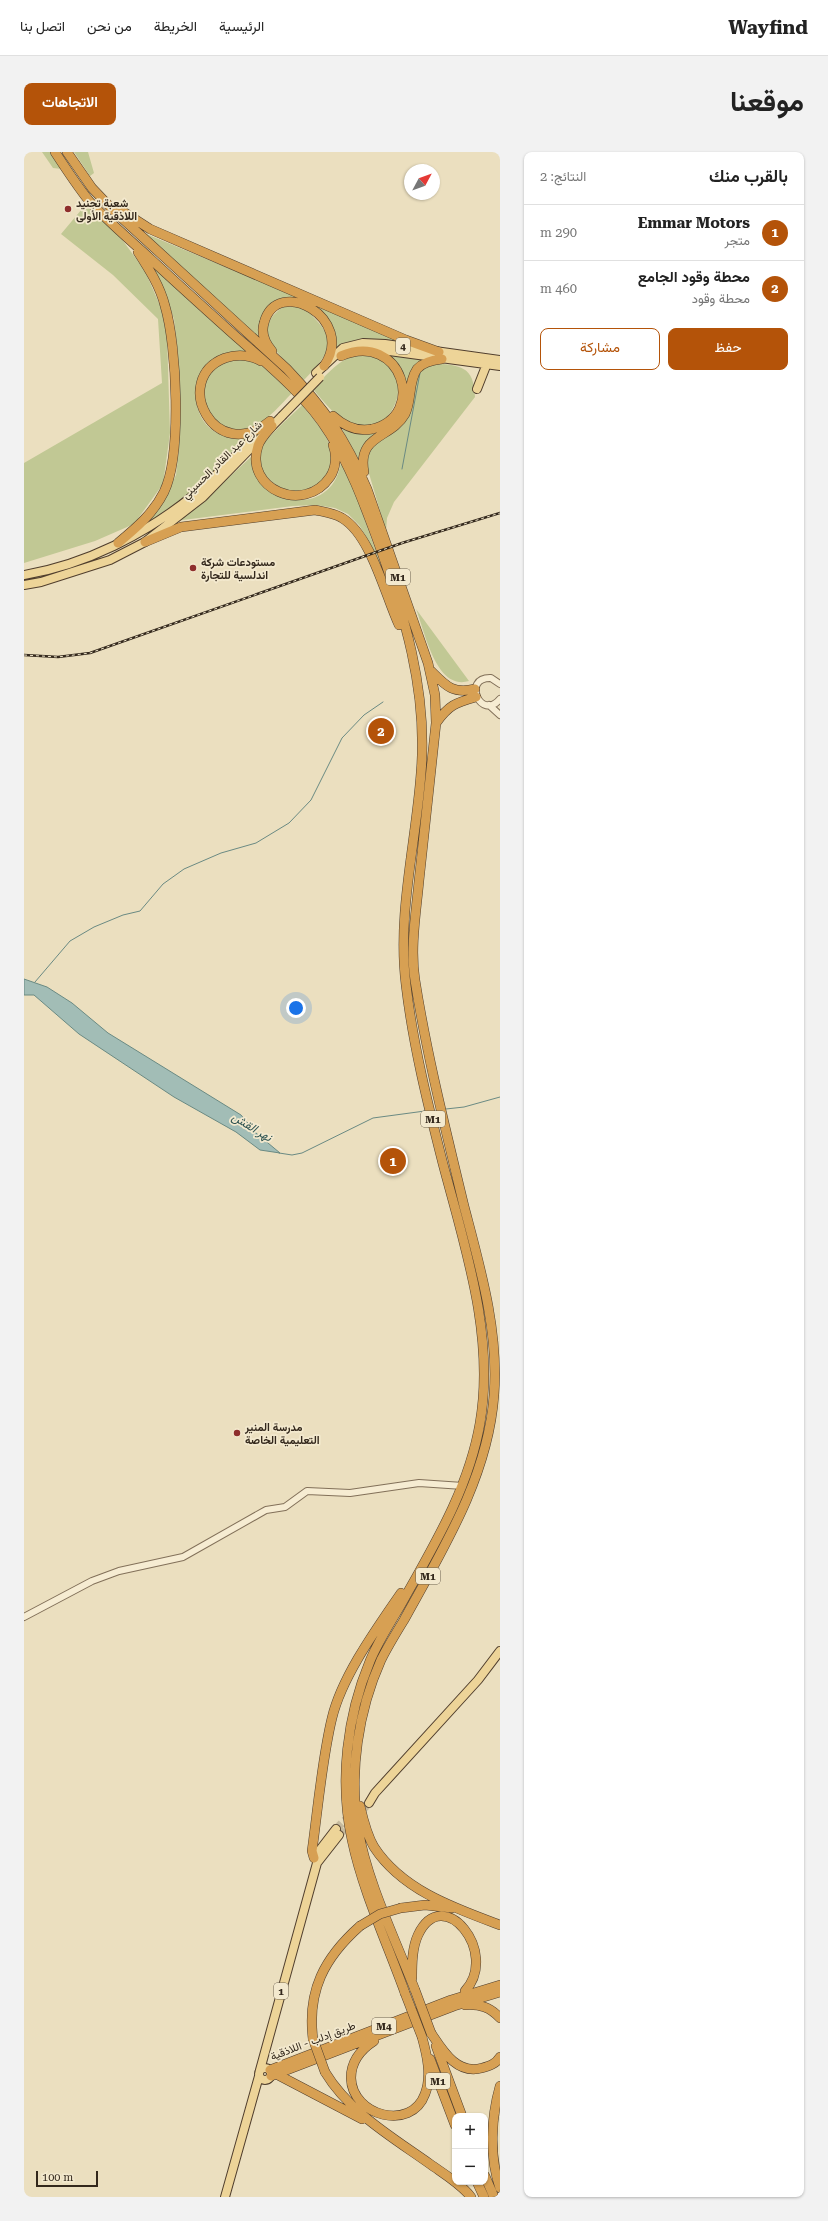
<!DOCTYPE html>
<html lang="ar">
<meta charset="utf-8">
<style>
body{margin:0;font-family:"Roboto Serif",Vazirmatn,serif;background:#f2f2f2;color:#222;direction:rtl}
.controls{position:absolute;right:12px;bottom:12px;display:grid;overflow:hidden;border-radius:8px;box-shadow:0 1px 3px #0004}
.controls button{width:36px;height:36px;display:grid;place-items:center;padding:0;border:0;border-bottom:1px solid #e0e0e0;background:#fff;color:#222;font:20px sans-serif}
.compass{position:absolute;left:380px;top:12px;width:36px;height:36px;border-radius:50%;background:#fff;box-shadow:0 1px 3px #0004;rotate:49deg}
.scale{position:absolute;left:12px;bottom:10px;width:62px;box-sizing:border-box;padding-left:4px;border:2px solid #33281c;border-top:0;font-size:11px;line-height:14px;white-space:nowrap;color:#33281c;-webkit-text-stroke:3px #f3e9ce;paint-order:stroke}
.you{position:absolute;left:272px;top:856px;width:14px;height:14px;margin:-10px;border:3px solid #fff;border-radius:50%;background:#1a73e8;box-shadow:0 0 0 6px #1a73e833}
.badge{display:grid;place-items:center;width:26px;height:26px;border-radius:50%;background:#b45309;color:#fff;font-size:13px;font-weight:700}
.pin{position:absolute;translate:-50% -50%;border:2px solid #fff;box-shadow:0 1px 4px #0006}
.list{margin:0;padding:0;list-style:none}
h2{display:flex;justify-content:space-between;align-items:center;height:52px;margin:0;padding:0 16px;font-size:17px}
h2 small{font-size:13px;font-weight:400;color:#767676}
.list li{display:grid;grid-template-columns:26px 1fr auto;gap:12px;align-items:center;box-sizing:border-box;height:56px;padding:0 16px;border-top:1px solid #e0e0e0}
.list b{display:block;font-size:15px;white-space:nowrap}
.list p{margin:0;font-size:13px;white-space:nowrap;color:#767676}
.list em{font-size:13px;font-style:normal;color:#767676}
.actions{display:flex;gap:8px;padding:12px 16px}
.actions a{flex:1;padding:9px 0;border:1px solid #b45309;border-radius:8px;text-align:center;font-size:14px;color:#b45309}
.actions .main{background:#b45309;color:#fff}
.map{position:relative;flex:none;width:476px;height:2045px;overflow:hidden;direction:ltr;border-radius:8px}
header{display:flex;align-items:center;gap:24px;box-sizing:border-box;height:56px;padding:0 20px;background:#fff;border-bottom:1px solid #e0e0e0}
header strong{font-size:19px}
nav{display:flex;gap:22px;margin-inline-start:auto;font-size:14px}
.intro{display:flex;align-items:center;justify-content:space-between;box-sizing:border-box;height:96px;padding:0 24px}
h1{margin:0;font-size:28px}
.button{padding:10px 18px;border-radius:8px;background:#b45309;color:#fff;font-size:14px;font-weight:700}
main{display:flex;gap:24px;padding:0 24px}
aside{flex:1;background:#fff;border-radius:8px;box-shadow:0 1px 3px #0004}
.map>svg:first-child{display:block}
.green{fill:#c1c894}
.water{fill:#a2bdb6;stroke:#6a8a83}
.lines{fill:none;stroke-linecap:round;stroke-linejoin:round}
.stream{stroke:#6a8a83;stroke-width:1}
.major-tunnel{stroke:#c6ba9e;stroke-width:8;stroke-dasharray:8 4;stroke-linecap:butt}
.minor-casing{stroke:#827059;stroke-width:8}
.major-casing{stroke:#503e2d;stroke-width:10}
.highway-casing{stroke:#503e2d;stroke-width:10}
.minor{stroke:#f6ecd2;stroke-width:6}
.major{stroke:#edd498;stroke-width:8}
.highway{stroke:#d7a053;stroke-width:9}
.rail-casing{stroke:#33281c;stroke-width:2.5}
.rail{stroke:#f3e9ce;stroke-width:1;stroke-dasharray:3;stroke-linecap:butt}
.major-bridge-casing{stroke:#503e2d;stroke-width:10;stroke-linecap:butt}
.highway-bridge-casing{stroke:#503e2d;stroke-width:10;stroke-linecap:butt}
.major-bridge{stroke:#edd498;stroke-width:8}
.highway-bridge{stroke:#d7a053;stroke-width:9}
.poi-dot{fill:#8e2e2c;stroke:#f3e9ce;stroke-width:1.5}
.labels{text-anchor:middle;dominant-baseline:central;stroke-width:3.5;stroke-linejoin:round;paint-order:stroke}
.shield{fill:#f3e9ce;stroke:#6d6251;stroke-width:1}
.shield-label{font-size:10px;font-weight:bold;fill:#33281c}
.poi-label{font-size:11px;font-weight:bold;fill:#33281c;stroke:#f3e9ce;text-anchor:start}
.street-label{font-size:11px;fill:#33281c;stroke:#f3e9ce}
.water-label{font-size:12px;font-style:italic;fill:#2c5250;stroke:#f3e9ce}
</style>
<header>
<strong>Wayfind</strong>
<nav><a>الرئيسية</a><a>الخريطة</a><a>من نحن</a><a>اتصل بنا</a></nav>
</header>
<div class="intro"><h1>موقعنا</h1><a class="button">الاتجاهات</a></div>
<main>
<aside>
<h2>بالقرب منك<small>النتائج: 2</small></h2>
<ul class="list">
<li><span class="badge">1</span><div><b>Emmar Motors</b><p>متجر</p></div><em>290 m</em></li>
<li><span class="badge">2</span><div><b>محطة وقود الجامع</b><p>محطة وقود</p></div><em>460 m</em></li>
</ul>
<div class="actions"><a class="main">حفظ</a><a>مشاركة</a></div>
</aside>
<div class="map">
<svg width="476" height="2045" viewBox="0 0 476 2045">
<rect width="100%" height="100%" fill="#ebdfbf"/>
<!-- green -->
<path class="green" d="M18,0H27L38,17L29,16Z
M50,0H64L70,21L66,24Z
M63,51L97,86L121,119L138,158L143,183L146,281L139,332L110,372L71,389L0,411V311L138,231L134,167L89,123L37,82Z
M120,81L276,146C263,146 255,149 245,157L238,191Z
M122,106L225,201C215,202 203,201 194,205C161,221 165,278 205,285C211,286 219,284 226,284C193,316 162,349 122,373L141,346L152,323L155,297L154,203L150,167L141,142Z
M289,152L378,190C355,187 332,183 312,197L311,179Z
M259,155H279C313,186 312,195 280,228C261,208 222,180 259,155Z
M361,201L402,208L394,212L379,261L339,296L335,304L336,310L318,277C335,283 355,284 368,270C375,263 378,250 382,241L369,207Z
M335,202C342,204 350,204 356,207C392,222 370,284 333,274C314,269 301,251 289,237C303,222 315,207 335,202Z
M223,207L236,212L268,241C256,253 243,270 226,276C209,282 187,272 180,255C172,235 188,213 207,208C212,206 218,207 223,207Z
M410,211C436,214 450,213 451,245L370,350L363,366L362,379L341,308L349,292L399,216Z
M278,253C293,272 322,300 301,326C297,332 288,337 282,341C277,341 271,341 266,340C250,336 227,314 237,296C245,283 267,264 278,253Z
M228,304C233,356 310,367 317,309L329,335L365,436L345,389L335,373L324,362L311,356L292,353L269,354L151,369L186,343Z
M392,457L445,529C412,539 401,480 392,457Z"/>
<!-- water -->
<path class="water" d="M0,827L23,835L48,851L84,881L217,963L232,981L256,1001L236,998L212,980L150,945L55,882L10,843H0Z"/>
<g class="lines">
<!-- stream -->
<path class="stream" d="M378,317L396,221
M11,830L46,789L70,775L99,763L116,759L139,732L160,717L197,701L232,691L265,671L287,648L318,586L340,563L359,550
M422,957L440,955L476,945
M255,1001L268,1003L278,1001L349,966L401,959"/>
<!-- major-tunnel -->
<path class="major-tunnel" d="M312,1677L327,1662
M315,1683L345,1651"/>
<defs>
<path id="minor" d="M476,532L467,526C437,525 457,570 476,547
M465,553L476,563
M0,1465L68,1429L95,1419L159,1405L242,1358L261,1355L283,1339L326,1341L395,1331L439,1334"/>
<path id="major" d="M343,196L476,214
M292,221L319,196L339,191L361,192L476,208
M453,237L464,209
M0,423C61,413 122,382 170,343C189,327 207,308 225,290
M0,433L17,430L86,408L121,390L179,345L258,264
M345,1651L351,1641L454,1528L476,1499
M292,1703L312,1677
M235 1922a6 6 0 1 1 12 0a6 6 0 1 1-12 0Z
M236,1918L293,1711L315,1683
M201,2045L235,1924"/>
<path id="highway" d="M31,0C42,17 53,34 66,50C82,67 100,83 118,99C147,126 178,154 208,181C243,212 281,242 306,282C326,314 339,349 352,384C380,461 404,538 397,621C392,691 373,762 382,833C389,893 404,953 419,1012C441,1095 471,1184 456,1271C445,1335 412,1390 380,1447C369,1467 355,1487 346,1509C323,1564 315,1629 328,1688C339,1740 363,1791 381,1841
M43,0L68,36L89,58L263,217C301,257 321,286 343,337L404,511L411,543L412,571C406,624 401,677 395,729C392,761 386,796 391,828C403,904 422,979 440,1054C456,1115 475,1179 470,1243C464,1325 419,1397 380,1468C372,1481 364,1494 357,1508C334,1559 325,1621 334,1676C342,1727 372,1789 391,1838
M95,57L126,77L382,188L415,200
M248,199C241,191 237,181 240,171C253,122 333,167 300,214
M237,209C226,203 213,202 201,206C146,227 191,315 246,269
M309,264C320,274 333,280 348,277C404,264 378,178 317,204
M248,274C243,280 236,287 234,294C220,337 280,363 306,325C312,316 313,303 309,293
M340,320C333,282 367,287 381,262C388,248 384,230 393,217C399,210 409,208 418,207
M121,390L157,375L291,358C300,360 310,361 318,366C347,383 361,443 375,473
M94,391C112,376 129,362 140,340C158,303 153,194 141,154C136,134 125,117 114,100
M406,518C422,534 428,542 451,537
M412,571C425,553 431,551 452,545
M336,1654C339,1667 343,1683 350,1695C378,1738 430,1756 476,1773
M290,1706L288,1699C294,1656 298,1607 308,1566C318,1524 353,1476 377,1441
M377,1756L401,1753L428,1756
M388,1826C388,1812 388,1796 394,1783C419,1730 476,1801 441,1839
M441,1853C456,1852 466,1855 476,1866
M407,1881C419,1899 433,1923 458,1916C465,1914 472,1912 476,1905
M289,1887C283,1839 300,1806 336,1774
M350,1889C336,1898 327,1909 327,1926C328,1964 387,1980 401,1942C408,1924 403,1903 398,1885
M412,1894L438,1964
M406,1907L431,1973
M246,1918L427,1848L476,1833
M301,1920C325,1960 368,1985 406,2012C420,2022 437,2032 447,2045
M254,1923L338,1967
M247,1924L430,1854L476,1840
M476,1934C467,1966 465,2004 476,2036
M461,2024L470,2045
M453,2030L460,2045"/>
</defs>
<!-- minor casing -->
<use href="#minor" class="minor-casing"/>
<!-- major casing -->
<use href="#major" class="major-casing"/>
<!-- highway casing -->
<use href="#highway" class="highway-casing"/>
<!-- minor -->
<use href="#minor" class="minor"/>
<!-- major -->
<use href="#major" class="major"/>
<!-- highway -->
<use href="#highway" class="highway"/>
<defs>
<path id="rail" d="M0,503L34,505L66,501L378,391L476,361"/>
</defs>
<!-- rail casing -->
<use href="#rail" class="rail-casing"/>
<!-- rail -->
<use href="#rail" class="rail"/>
<defs>
<path id="major-bridge" d="M258,264L296,225"/>
<path id="highway-bridge" d="M336,1774L356,1762L377,1756
M391,1838L407,1881
M381,1841L398,1885
M289,1887L301,1920"/>
</defs>
<!-- major-bridge casing -->
<use href="#major-bridge" class="major-bridge-casing"/>
<!-- highway-bridge casing -->
<use href="#highway-bridge" class="highway-bridge-casing"/>
<!-- major-bridge -->
<use href="#major-bridge" class="major-bridge"/>
<!-- highway-bridge -->
<use href="#highway-bridge" class="highway-bridge"/>
</g>
<!-- markers -->
<g class="poi-dot">
<circle cx="44" cy="57" r="4"/>
<circle cx="169" cy="416" r="4"/>
<circle cx="213" cy="1281" r="4"/>
</g>
<g class="labels">
<!-- shield labels -->
<g class="shield">
<rect x="372" y="186" width="14" height="16" rx="3"/>
<rect x="362" y="417" width="24" height="16" rx="3"/>
<rect x="397" y="959" width="24" height="16" rx="3"/>
<rect x="392" y="1416" width="24" height="16" rx="3"/>
<rect x="250" y="1831" width="14" height="16" rx="3"/>
<rect x="348" y="1866" width="24" height="16" rx="3"/>
<rect x="402" y="1921" width="24" height="16" rx="3"/>
</g>
<g class="shield-label">
<text x="379" y="194">4</text>
<text x="374" y="425">M1</text>
<text x="409" y="967">M1</text>
<text x="404" y="1424">M1</text>
<text x="257" y="1839">1</text>
<text x="360" y="1874">M4</text>
<text x="414" y="1929">M1</text>
</g>
<!-- poi labels -->
<g class="poi-label">
<text x="52" y="51">شعبة تجنيد<tspan x="52" dy="13">اللاذقية الأولى</tspan></text>
<text x="177" y="410">مستودعات شركة<tspan x="177" dy="13">اندلسية للتجارة</tspan></text>
<text x="221" y="1275">مدرسة المنير<tspan x="221" dy="13">التعليمية الخاصة</tspan></text>
</g>
<!-- street labels -->
<g class="street-label">
<text transform="translate(198 308) rotate(-44)">شارع عبد القادر الحسيني</text>
<text transform="translate(289 1889) rotate(-21)">طريق إدلب - اللاذقية</text>
</g>
<!-- water labels -->
<g class="water-label">
<text transform="translate(228 975) rotate(31)">نهر القش</text>
</g>
</g>
</svg>
<div class="controls">
<button>+</button>
<button>−</button>
</div>
<svg class="compass" viewBox="-18 -18 36 36"><path d="M0-13l5 13h-10z" fill="#e53935"/><path d="M0 13l5-13h-10z" fill="#767676"/></svg>
<div class="scale">100 m</div>
<div class="you"></div>
<div class="pin badge" style="left:369px;top:1009px">1</div>
<div class="pin badge" style="left:357px;top:579px">2</div>
</div>
</main>
